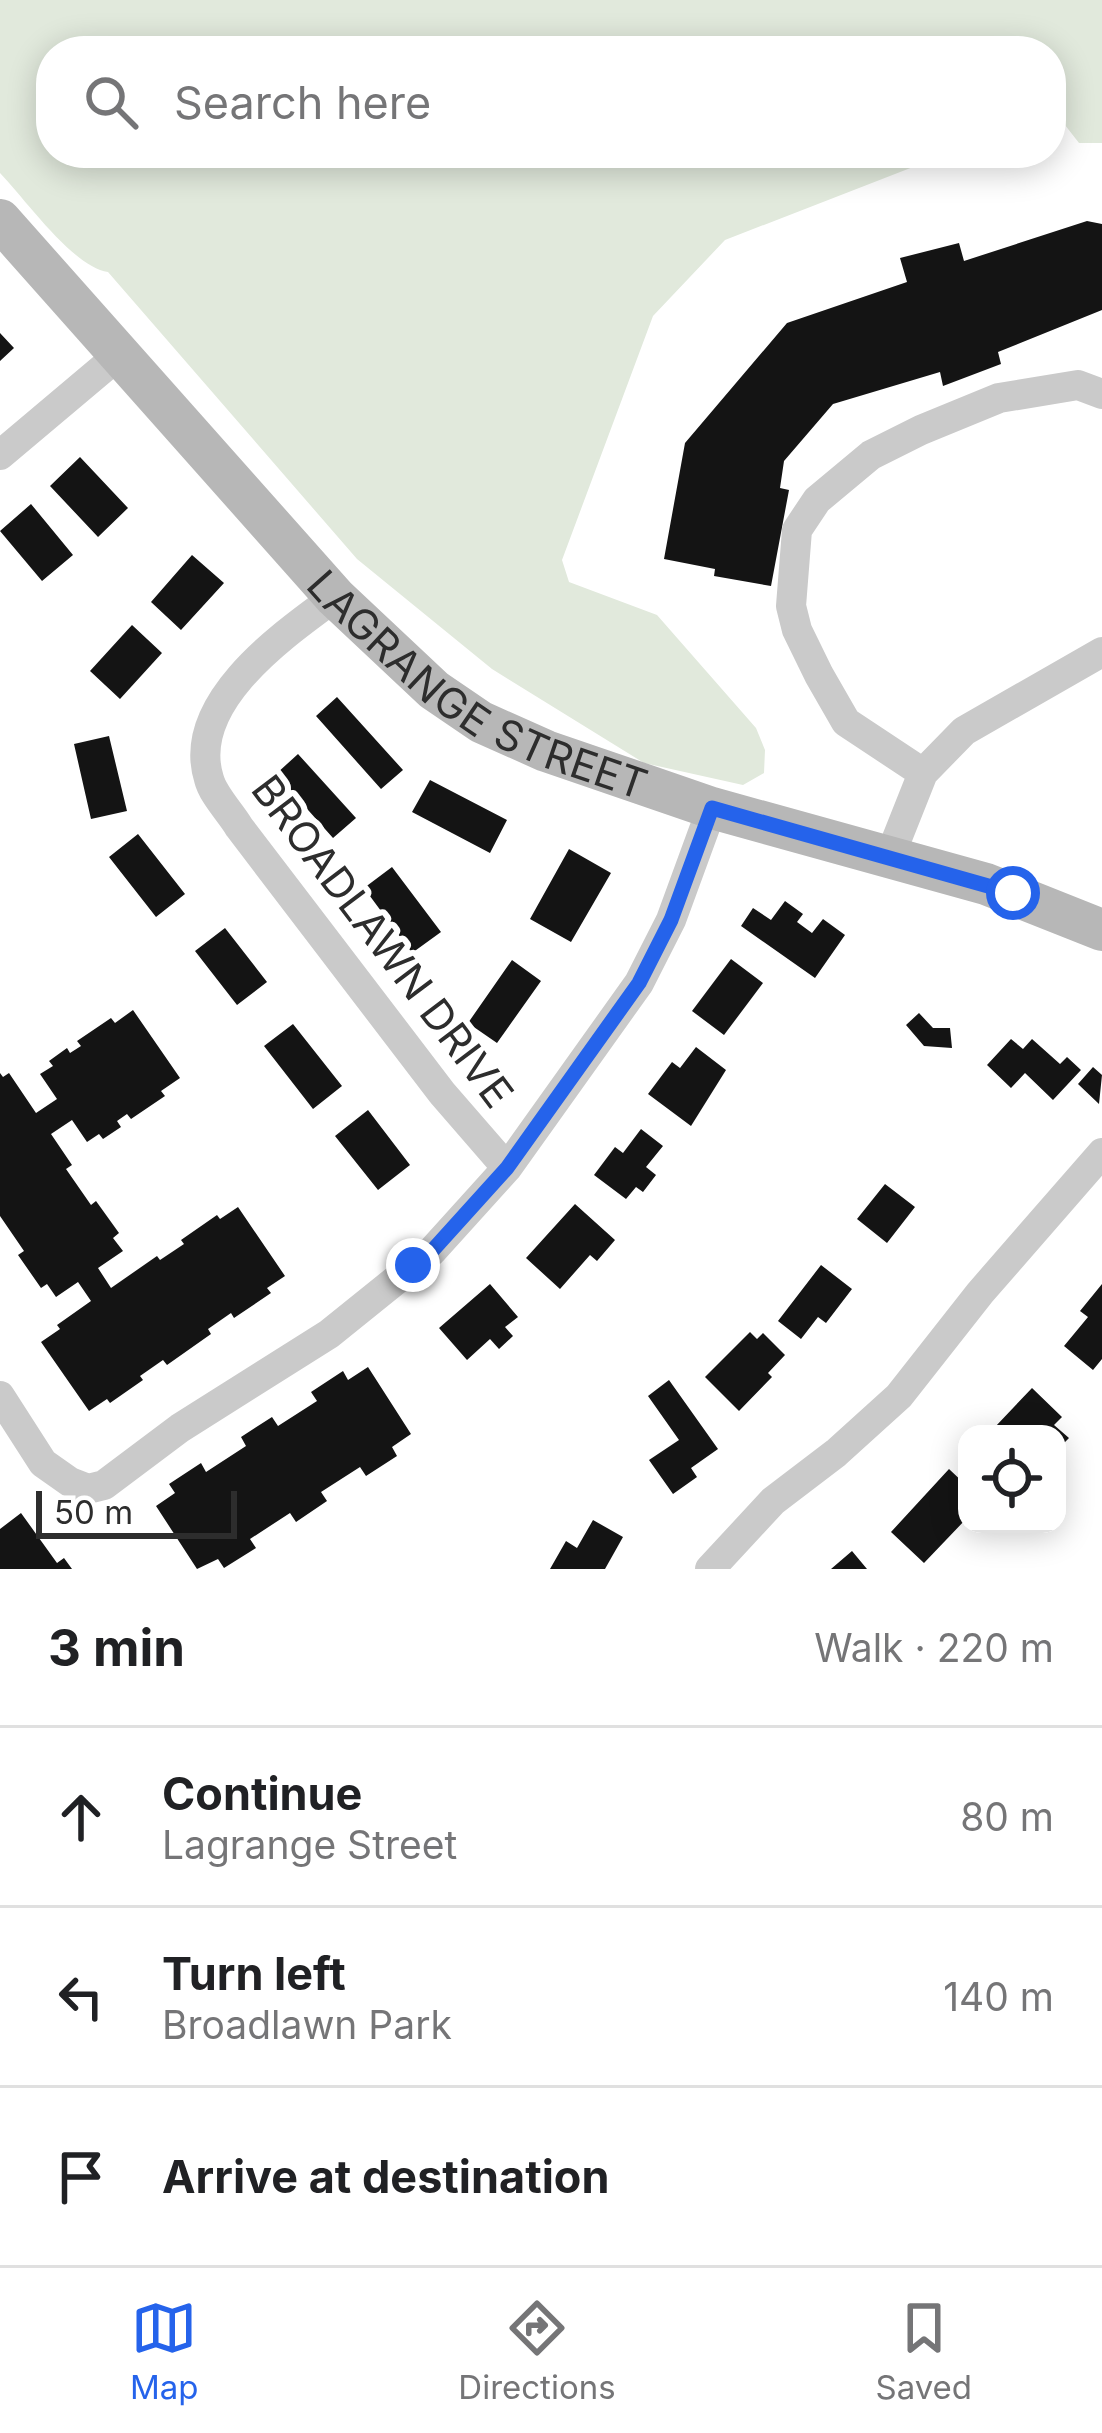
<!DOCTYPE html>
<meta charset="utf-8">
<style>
body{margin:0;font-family:Inter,sans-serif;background:#f2f2f2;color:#202124}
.controls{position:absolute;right:36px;bottom:36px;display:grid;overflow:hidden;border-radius:24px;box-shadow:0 6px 30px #0003}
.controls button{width:108px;height:108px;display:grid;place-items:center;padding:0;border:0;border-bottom:3px solid #e0e0e0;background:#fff;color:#202124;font:60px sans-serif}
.scale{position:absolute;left:36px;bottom:30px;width:201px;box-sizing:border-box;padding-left:12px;border:6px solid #2d2d2d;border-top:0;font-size:33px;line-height:42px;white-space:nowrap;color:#2d2d2d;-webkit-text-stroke:9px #fff;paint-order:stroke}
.stop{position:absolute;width:36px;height:36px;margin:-27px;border:9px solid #2563eb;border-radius:50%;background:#fff}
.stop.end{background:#2563eb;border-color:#fff;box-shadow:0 3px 12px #0008}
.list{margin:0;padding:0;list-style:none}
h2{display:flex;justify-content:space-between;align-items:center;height:156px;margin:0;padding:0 48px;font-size:51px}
h2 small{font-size:39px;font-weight:400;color:#757577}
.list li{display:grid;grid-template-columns:78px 1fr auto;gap:36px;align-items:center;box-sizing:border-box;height:180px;padding:0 48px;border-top:3px solid #e0e0e0}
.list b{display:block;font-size:45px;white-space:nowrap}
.list p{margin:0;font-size:39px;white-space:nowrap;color:#757577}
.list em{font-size:39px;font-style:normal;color:#757577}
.icon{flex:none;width:66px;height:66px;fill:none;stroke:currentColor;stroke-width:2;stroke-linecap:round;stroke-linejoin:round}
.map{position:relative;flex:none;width:1102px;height:1569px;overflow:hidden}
.search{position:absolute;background:#fff;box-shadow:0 6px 30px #0003;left:36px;right:36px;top:36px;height:132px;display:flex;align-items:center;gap:30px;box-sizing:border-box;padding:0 42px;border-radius:48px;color:#757577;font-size:45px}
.sheet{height:696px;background:#fff}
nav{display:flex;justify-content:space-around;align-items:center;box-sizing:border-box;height:168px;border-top:3px solid #e0e0e0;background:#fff;font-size:33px;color:#757577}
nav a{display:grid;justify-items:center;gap:6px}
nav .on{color:#2563eb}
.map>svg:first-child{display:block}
.green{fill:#e1e9dc}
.building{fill:#141414}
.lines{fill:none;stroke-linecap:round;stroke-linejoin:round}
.minor{stroke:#cacaca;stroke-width:30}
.secondary{stroke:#b7b7b7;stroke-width:42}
.route{stroke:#2563eb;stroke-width:15}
.labels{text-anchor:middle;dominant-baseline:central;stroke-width:12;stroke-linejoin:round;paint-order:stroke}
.street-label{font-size:42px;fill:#2d2d2d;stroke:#fff}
</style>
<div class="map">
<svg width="1102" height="1569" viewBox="0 0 1102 1569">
<rect width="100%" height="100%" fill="#fff"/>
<!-- green -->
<path class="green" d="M0,0H1102V143H1079L1065,125L1051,128V51H51V153H949L725,240L653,316L562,560L569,582L657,615L756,728L765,750L764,773L743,785L644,763L492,669L357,559L108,272C73,267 26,200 0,173Z"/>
<!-- building -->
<path class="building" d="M1087,221L1102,224V310L998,352L1001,364L943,386L940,372L833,404L784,461L780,488L789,490L771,586L714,576L715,569L664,559L685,443L787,323L907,282L900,258L959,243L964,261Z
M0,333L14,348L0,361Z
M80,457L128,508L98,537L50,486Z
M31,504L73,555L42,581L0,531Z
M192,555L224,583L181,630L151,602Z
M132,625L162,653L120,699L90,671Z
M337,697L403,770L381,789L316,716Z
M109,736L127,811L91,819L74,744Z
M298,754L356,818L333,838L276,774Z
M430,780L507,820L490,853L412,812Z
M138,834L185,894L156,917L109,857Z
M569,849L611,873L571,942L530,919Z
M392,867L441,932L412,953L364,888Z
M785,901L803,914L797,922L812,933L823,919L845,935L815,978L741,926L753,908L771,920Z
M225,928L267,982L237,1005L195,951Z
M731,959L763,983L724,1035L692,1011Z
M512,960L541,981L497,1043L468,1023Z
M133,1010L180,1078L161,1091L165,1096L131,1119L127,1114L117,1121L121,1127L103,1139L99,1134L87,1142L72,1120L51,1134L72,1165L66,1169L91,1205L96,1201L119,1233L113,1238L123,1251L98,1268L111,1288L157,1256L160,1260L184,1244L181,1240L217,1215L220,1219L238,1207L285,1276L267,1288L271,1293L234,1318L231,1313L208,1329L211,1334L167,1365L163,1360L140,1376L143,1380L110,1403L107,1399L89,1411L41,1342L60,1329L57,1325L91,1301L78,1282L56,1297L47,1284L41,1288L18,1255L24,1251L0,1216V1073L3,1077L9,1073L36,1113L57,1099L40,1074L53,1066L49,1061L67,1048L70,1053L81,1046L77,1041L111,1018L115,1023Z
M919,1013L933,1028H950L952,1048L924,1046L906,1025Z
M293,1024L342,1086L313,1109L264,1046Z
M1011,1039L1023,1049L1032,1039L1060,1064L1067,1057L1081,1070L1053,1100L1025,1073L1011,1088L987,1065Z
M696,1047L726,1070L691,1126L648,1094L672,1062L680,1068Z
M1093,1067L1102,1075L1099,1104L1078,1084Z
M368,1110L410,1165L378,1190L335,1136Z
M641,1129L663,1146L646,1167L656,1175L643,1192L636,1187L626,1199L594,1175L615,1147L623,1153Z
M885,1184L915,1207L887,1243L857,1219Z
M575,1204L615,1240L597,1261L590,1255L560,1289L526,1258Z
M821,1265L852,1289L826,1323L818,1317L801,1339L778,1321Z
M490,1284L518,1317L505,1327L513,1336L499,1349L490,1339L467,1360L439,1328Z
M1102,1284V1359L1093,1370L1064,1346L1088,1317L1080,1311Z
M750,1332L757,1339L763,1333L785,1355L768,1373L772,1377L739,1411L705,1377Z
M368,1367L411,1434L392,1447L397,1456L366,1476L360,1467L321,1492L327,1501L296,1522L290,1513L250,1539L256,1548L224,1568L218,1559L197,1569L156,1506L175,1493L169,1484L201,1463L206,1472L246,1446L241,1437L272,1417L278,1426L317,1401L311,1392L343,1371L348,1380Z
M669,1380L718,1449L691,1468L697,1477L673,1494L649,1460L679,1440L648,1396Z
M1032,1388L1062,1417L1054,1425L1069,1438L1057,1450V1434H1003L995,1427Z
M949,1469L967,1486V1518L924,1563L891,1532Z
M21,1513L57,1563L64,1558L72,1569H0V1529Z
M593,1520L623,1537L605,1569H550L566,1541L577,1548Z
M852,1551L867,1569H831Z"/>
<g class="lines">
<!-- minor -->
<path class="minor" d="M0,455L120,354
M335,597C283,635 185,703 209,779C213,795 230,812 239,827L442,1093L507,1168
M923,773L846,722L819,675L797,630L791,606L797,530L817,500L871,455L921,430L999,398L1078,385L1102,394
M890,856L923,773L964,731L1102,652
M0,1396L43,1463L70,1482L88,1489L104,1485L180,1428L329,1334L432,1251L507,1168L639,983L671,920L712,808
M710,1569L773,1501L836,1453L899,1396L980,1293L1102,1153"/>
<!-- secondary -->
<path class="secondary" id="s1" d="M0,220L335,597L434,690L481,722L546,751L712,808L986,884L1102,930"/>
</g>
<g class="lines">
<!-- route -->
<path class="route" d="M413,1265L432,1251L507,1168L639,983L671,920L712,808L1013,893"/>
</g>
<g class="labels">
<!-- street labels -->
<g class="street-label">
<text stroke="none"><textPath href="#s1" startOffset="675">LAGRANGE STREET</textPath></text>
<text transform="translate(383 941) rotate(53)">BROADLAWN DRIVE</text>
</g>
</g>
</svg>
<div class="controls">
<button><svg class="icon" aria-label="locate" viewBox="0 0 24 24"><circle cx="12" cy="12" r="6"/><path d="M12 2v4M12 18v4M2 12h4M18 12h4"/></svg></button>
</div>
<div class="scale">50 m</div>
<div class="stop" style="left:1013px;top:893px"></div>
<div class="stop end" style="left:413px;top:1265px"></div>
<div class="search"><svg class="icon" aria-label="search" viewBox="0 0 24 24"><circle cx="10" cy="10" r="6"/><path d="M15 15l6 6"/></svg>Search here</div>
</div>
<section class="sheet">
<h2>3 min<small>Walk · 220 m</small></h2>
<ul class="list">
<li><svg class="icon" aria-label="ahead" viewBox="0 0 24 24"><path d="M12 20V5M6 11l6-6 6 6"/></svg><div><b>Continue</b><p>Lagrange Street</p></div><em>80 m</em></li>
<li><svg class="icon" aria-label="left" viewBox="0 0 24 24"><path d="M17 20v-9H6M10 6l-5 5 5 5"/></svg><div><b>Turn left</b><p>Broadlawn Park</p></div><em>140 m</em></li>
<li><svg class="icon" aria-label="arrive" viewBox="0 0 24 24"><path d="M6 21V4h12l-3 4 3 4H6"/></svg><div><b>Arrive at destination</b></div></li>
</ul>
</section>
<nav>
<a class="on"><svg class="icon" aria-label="map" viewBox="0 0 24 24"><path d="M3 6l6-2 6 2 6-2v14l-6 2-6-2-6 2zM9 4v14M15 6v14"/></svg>Map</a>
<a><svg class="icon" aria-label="directions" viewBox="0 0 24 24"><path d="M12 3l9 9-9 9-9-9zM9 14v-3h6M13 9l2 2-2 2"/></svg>Directions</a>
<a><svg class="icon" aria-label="saved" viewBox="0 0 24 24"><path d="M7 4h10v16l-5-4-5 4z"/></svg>Saved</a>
</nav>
